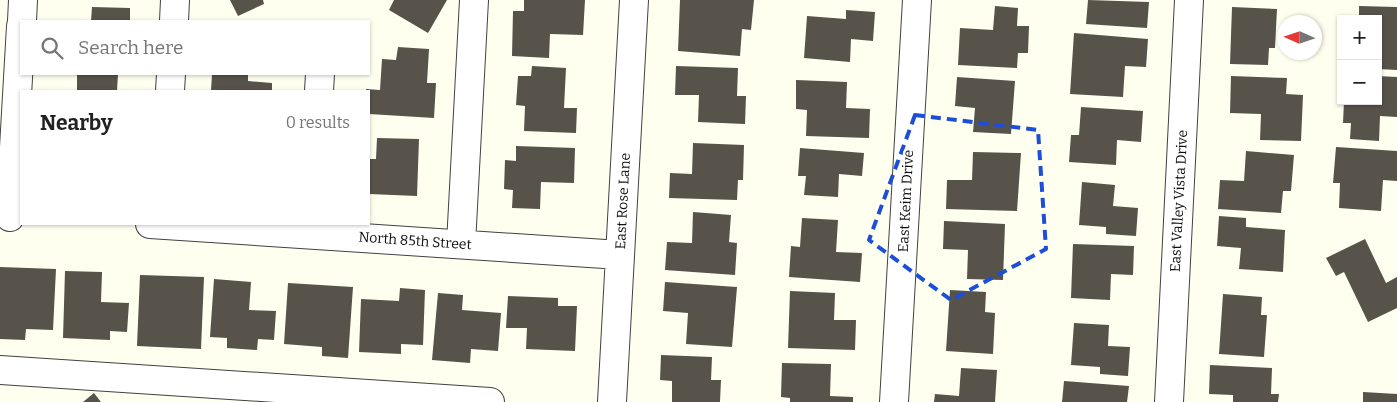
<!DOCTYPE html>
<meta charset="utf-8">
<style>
body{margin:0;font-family:Bitter,serif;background:#f6f6f6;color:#222}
.controls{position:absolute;right:15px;top:15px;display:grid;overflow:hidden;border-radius:0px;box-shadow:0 1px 4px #0004}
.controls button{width:45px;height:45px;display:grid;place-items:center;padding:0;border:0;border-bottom:1px solid #e0e0e0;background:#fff;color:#222;font:25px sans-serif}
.compass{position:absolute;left:1277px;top:15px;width:45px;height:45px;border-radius:50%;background:#fff;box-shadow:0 1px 4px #0004;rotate:273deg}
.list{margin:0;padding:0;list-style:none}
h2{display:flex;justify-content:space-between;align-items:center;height:65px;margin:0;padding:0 20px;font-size:21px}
h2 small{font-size:16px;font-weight:400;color:#767676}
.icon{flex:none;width:28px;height:28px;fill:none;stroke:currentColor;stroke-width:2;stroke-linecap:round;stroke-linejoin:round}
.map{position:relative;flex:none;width:1397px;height:402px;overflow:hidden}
.search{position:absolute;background:#fff;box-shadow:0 1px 4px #0004;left:20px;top:20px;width:350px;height:55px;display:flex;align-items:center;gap:12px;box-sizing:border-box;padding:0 18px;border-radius:0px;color:#767676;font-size:19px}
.panel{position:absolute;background:#fff;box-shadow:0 1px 4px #0004;left:20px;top:90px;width:350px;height:135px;border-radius:0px}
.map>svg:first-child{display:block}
.building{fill:#57524a}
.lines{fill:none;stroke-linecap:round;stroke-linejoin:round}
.minor-casing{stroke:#414141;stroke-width:30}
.minor{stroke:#fff;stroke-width:28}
.marked{fill:none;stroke:#1d4ed8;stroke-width:4;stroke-dasharray:10 6;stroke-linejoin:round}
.labels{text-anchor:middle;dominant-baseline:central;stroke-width:5;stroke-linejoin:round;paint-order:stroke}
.street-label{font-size:14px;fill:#0e0e0e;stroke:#fff}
</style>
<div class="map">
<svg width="1397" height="402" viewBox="0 0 1397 402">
<rect width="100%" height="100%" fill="#ffffef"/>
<!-- building -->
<path class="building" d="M230,0H263L264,4L238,16Z
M394,0H447L428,33L389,10Z
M524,0H585L583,35L550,34L549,58L512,56L513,11H524Z
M680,0H754L751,30L742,29L740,56L678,51Z
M1088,0L1149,2L1147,28L1086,24Z
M995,6L1018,8L1017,26H1029L1028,53H1018L1017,68L958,65L960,28L993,30Z
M1359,6L1397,7V70L1378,69V19H1359Z
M92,7L130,8V21H91Z
M1232,7L1277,9L1275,48H1269L1268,65L1230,64Z
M846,10L875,12L873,41L851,39L850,62L804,58L807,16L846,19Z
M1074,33L1148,39L1146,67L1125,66L1123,97L1070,94Z
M398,47L429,49L427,83H436L434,118L369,114V91H366V89L380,90L382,59L396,60Z
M532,66L566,68L564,108H577L576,133L524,131L525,106L516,105L518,76H531Z
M676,66L738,68L737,96H746L745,124L698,122L699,95H675Z
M77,74H118L117,91H77Z
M212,74H248V81L272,83V91H211Z
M1231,76L1287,78L1286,94L1303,95L1301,141L1260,140L1261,114L1230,113Z
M1378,76L1397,77V117L1380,116L1379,141L1350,139L1351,123H1343L1344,101H1378Z
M957,77L1015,81L1011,134L973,132L975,108L955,106Z
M796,80L847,82L846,108L870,109L869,138L806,136L807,110L796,109Z
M1081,107L1143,111L1141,142L1117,140L1116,165L1069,162L1071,135H1079Z
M377,138L419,139L417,196L369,194V159H376Z
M693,143L744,145L743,180H738L737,200L669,198L670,173L692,174Z
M516,146L575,148L574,183L541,182L540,209L512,208L513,190L504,189L505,160L516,161Z
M1336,147L1397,151V181L1383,180L1381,211L1339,208L1340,183H1333Z
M800,148L864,153L862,176L839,174L838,197L804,195L806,176H798Z
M1246,151L1294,155L1291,191H1283L1281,213L1218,209L1220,180L1244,181Z
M973,152L1021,153L1017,211L946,209L947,180H972Z
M1082,182L1115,185L1113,206L1138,208L1136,236L1106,234V227L1079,225Z
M693,212L731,215L729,242L737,243L735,275L665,270L667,242L692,243Z
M1219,216L1246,218V227L1285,230L1283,272L1239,269L1241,248L1217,246Z
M802,218L838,220L836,252L862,253L860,282L789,277L791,246L800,247Z
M944,221L1005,224L1003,280L967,279L968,250L943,249Z
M1365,239L1386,283L1397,277V308L1368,322L1344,272L1336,276L1326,258Z
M1073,244L1134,246L1133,275L1111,274L1110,300L1071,298Z
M0,267L56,269L53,330L26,329L25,340L0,339Z
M65,271L102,272L101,302L129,303L127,332L110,331V340L63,338Z
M140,275L204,277L201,349L137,346Z
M214,279L251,282L249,310L276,311L274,340L258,339L257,350L227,348V338L210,337Z
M665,282L737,287L732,347L686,344L688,313L663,311Z
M288,283L353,287L348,358L322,356V347L284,344Z
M400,288L425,290L423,345L401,344V354L359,352L361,299L399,301Z
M950,290L986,292L985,312L995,313L993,354L946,351Z
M790,291L835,293L834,320H856L855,350L788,348Z
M438,293L463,295L462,310L501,313L498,351L471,349L470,363L432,360Z
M1223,294L1262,297L1261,315H1267L1264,357L1219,354Z
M508,296L558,298V306H577L575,351L526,349L527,328H506Z
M1074,323L1109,325L1108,346L1130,347L1128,376L1100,374V367L1071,365Z
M661,355L712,357L711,380H721L720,402H672V381L660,380Z
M782,363L831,364L830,396L853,397V402H790V398L781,397Z
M1210,365L1272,368L1271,394H1279L1278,402H1233V395L1209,394Z
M961,368L997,370L995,402H934L935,394L959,396Z
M1064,381L1129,386L1127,402H1062Z
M1363,392L1397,394V402H1363Z
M94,393L101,402H83Z"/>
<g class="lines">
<defs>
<path id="minor" d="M22,21L23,0
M174,21L175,0
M170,91L171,74
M319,91L320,74
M10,217L21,26
M150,224L620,255
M461,244L474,0
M0,370L490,402
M612,402L634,0
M894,402L917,0
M1169,402L1189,0"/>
</defs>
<!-- minor casing -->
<use href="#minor" class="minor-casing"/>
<!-- minor -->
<use href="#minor" class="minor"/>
</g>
<!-- marked area -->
<path class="marked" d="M915,115L1038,130L1046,249L951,300L869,240Z"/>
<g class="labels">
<!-- street labels -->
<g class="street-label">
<text transform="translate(623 201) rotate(-87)">East Rose Lane</text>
<text transform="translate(906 201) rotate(-87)">East Keim Drive</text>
<text transform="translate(1179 201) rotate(-87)">East Valley Vista Drive</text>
<text transform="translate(415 241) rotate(4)">North 85th Street</text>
</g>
</g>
</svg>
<div class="controls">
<button>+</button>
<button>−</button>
</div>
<svg class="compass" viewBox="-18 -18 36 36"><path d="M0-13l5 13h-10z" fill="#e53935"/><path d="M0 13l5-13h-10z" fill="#767676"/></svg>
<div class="search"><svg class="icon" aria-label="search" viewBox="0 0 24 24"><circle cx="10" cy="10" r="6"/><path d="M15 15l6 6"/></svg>Search here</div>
<section class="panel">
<h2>Nearby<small>0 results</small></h2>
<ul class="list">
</ul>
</section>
</div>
